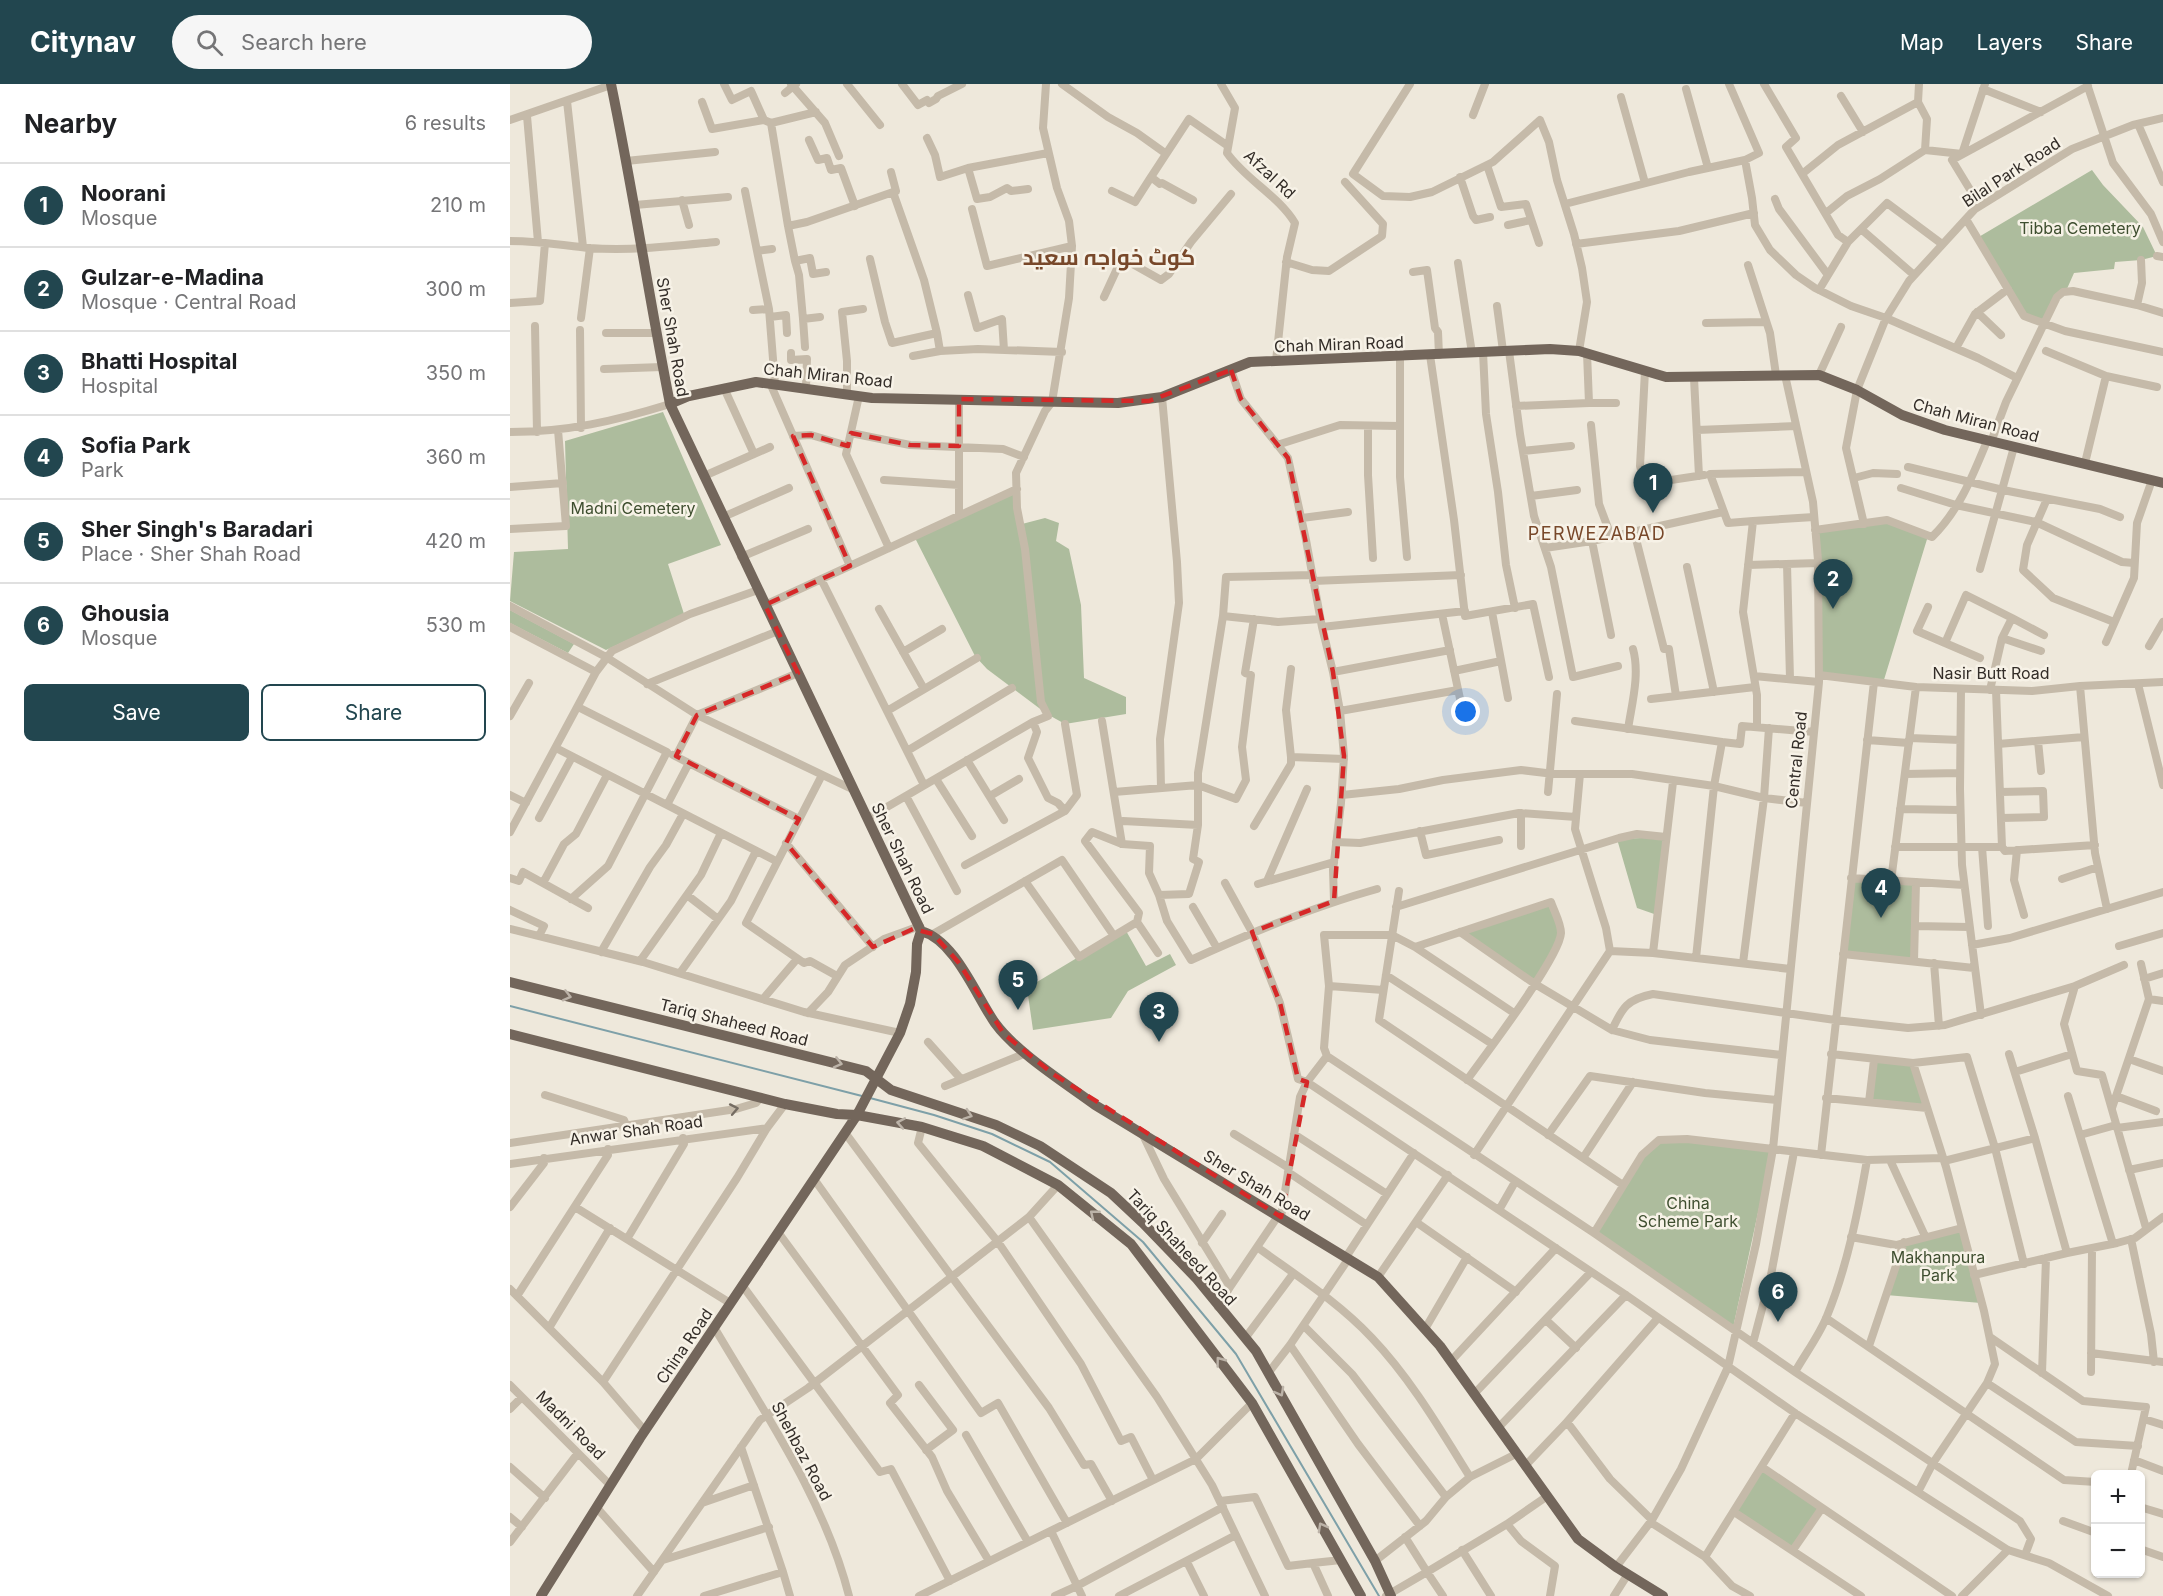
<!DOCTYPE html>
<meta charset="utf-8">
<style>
body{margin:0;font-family:Inter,Cairo,sans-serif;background:#f6f6f6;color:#202124}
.controls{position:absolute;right:18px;bottom:18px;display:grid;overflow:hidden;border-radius:9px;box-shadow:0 2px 4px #0004}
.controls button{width:54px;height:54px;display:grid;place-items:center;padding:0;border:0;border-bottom:2px solid #e0e0e0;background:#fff;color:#202124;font:30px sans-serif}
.you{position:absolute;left:956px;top:628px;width:21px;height:21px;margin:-15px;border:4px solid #fff;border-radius:50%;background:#1a73e8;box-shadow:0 0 0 9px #1a73e833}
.badge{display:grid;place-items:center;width:39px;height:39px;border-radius:50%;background:#22464f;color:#fff;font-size:20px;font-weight:700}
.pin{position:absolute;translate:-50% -50px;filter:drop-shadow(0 2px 3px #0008)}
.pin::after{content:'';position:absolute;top:32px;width:21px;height:18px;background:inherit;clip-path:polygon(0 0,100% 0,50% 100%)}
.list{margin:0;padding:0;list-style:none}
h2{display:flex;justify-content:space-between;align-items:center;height:78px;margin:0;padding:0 24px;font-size:26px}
h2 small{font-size:20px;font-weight:400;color:#757577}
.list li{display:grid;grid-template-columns:39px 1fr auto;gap:18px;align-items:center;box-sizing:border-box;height:84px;padding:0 24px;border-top:2px solid #e0e0e0}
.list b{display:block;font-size:22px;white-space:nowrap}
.list p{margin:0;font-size:20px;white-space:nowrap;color:#757577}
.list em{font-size:20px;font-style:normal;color:#757577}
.actions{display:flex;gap:12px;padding:18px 24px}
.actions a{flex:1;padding:14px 0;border:2px solid #22464f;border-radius:9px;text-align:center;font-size:21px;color:#22464f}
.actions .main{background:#22464f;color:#fff}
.icon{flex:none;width:33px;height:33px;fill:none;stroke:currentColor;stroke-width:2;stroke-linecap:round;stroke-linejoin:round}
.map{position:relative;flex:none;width:1653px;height:1512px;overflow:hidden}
header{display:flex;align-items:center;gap:36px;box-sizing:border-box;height:84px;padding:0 30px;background:#22464f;color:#fff}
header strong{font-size:28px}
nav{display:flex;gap:33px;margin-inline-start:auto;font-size:21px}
.search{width:420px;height:54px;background:#f6f6f6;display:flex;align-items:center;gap:15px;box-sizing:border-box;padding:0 21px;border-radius:33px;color:#757577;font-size:22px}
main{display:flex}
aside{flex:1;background:#fff}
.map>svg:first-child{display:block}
.green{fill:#adbc9d}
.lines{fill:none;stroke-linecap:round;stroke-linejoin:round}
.stream{stroke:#7ea0a8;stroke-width:2}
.minor{stroke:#c5baa9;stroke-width:8}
.major{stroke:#73665b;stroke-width:10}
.oneway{stroke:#bcb3a8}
.oneway2{stroke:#756c62}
.marked{fill:none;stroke:#d62828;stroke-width:4.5;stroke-dasharray:12 8;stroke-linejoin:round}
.labels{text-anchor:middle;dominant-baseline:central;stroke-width:5;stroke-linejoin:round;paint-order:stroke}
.street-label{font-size:16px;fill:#332d28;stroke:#f7f2e7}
.park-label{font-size:16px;fill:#3e4e2f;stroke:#f7f2e7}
.neighbourhood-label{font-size:18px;letter-spacing:1.5px;fill:#78482a;stroke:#f7f2e7}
.district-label{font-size:22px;font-weight:bold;fill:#78482a;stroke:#f7f2e7}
</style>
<header>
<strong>Citynav</strong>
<div class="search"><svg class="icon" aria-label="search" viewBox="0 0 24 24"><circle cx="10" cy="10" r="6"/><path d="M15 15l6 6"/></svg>Search here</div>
<nav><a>Map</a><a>Layers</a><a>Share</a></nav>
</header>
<main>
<aside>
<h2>Nearby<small>6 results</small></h2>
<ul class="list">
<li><span class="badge">1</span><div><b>Noorani</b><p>Mosque</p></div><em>210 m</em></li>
<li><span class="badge">2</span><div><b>Gulzar-e-Madina</b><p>Mosque · Central Road</p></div><em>300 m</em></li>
<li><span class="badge">3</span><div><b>Bhatti Hospital</b><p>Hospital</p></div><em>350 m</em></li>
<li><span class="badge">4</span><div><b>Sofia Park</b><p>Park</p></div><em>360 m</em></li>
<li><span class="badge">5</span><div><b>Sher Singh's Baradari</b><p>Place · Sher Shah Road</p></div><em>420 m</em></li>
<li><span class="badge">6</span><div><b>Ghousia</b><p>Mosque</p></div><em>530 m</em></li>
</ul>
<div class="actions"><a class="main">Save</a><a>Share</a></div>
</aside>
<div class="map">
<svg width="1653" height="1512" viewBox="0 0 1653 1512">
<rect width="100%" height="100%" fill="#eee8db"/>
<!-- green -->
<path class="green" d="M1582,86L1593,101L1633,143L1647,172L1631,176L1605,178L1604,185L1564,189L1556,207L1553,208L1534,240L1514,232L1467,154Z
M153,328L211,461L158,480L174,530L96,566L0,517L4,468L58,465L55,357Z
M507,405L512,440L535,434L549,439L546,457L559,465L571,521L574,594L616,613V630L555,640L537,630L477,585L465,572L404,452Z
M1377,436L1418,452L1373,599L1309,591L1305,446Z
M0,526L64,560L58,569L0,539Z
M1156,753L1147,831L1127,824L1107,755Z
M1341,794L1406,798L1404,877L1333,870Z
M1038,818L1051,848L1025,900L950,848Z
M615,845L636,882L660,870L666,881L618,907L601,934L523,946L517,904Z
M1364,976L1403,979L1417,1024L1359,1018Z
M1149,1056L1262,1064L1223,1244L1084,1149L1132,1071Z
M1452,1144L1471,1219L1376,1211L1394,1158Z
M1252,1383L1312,1424L1283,1466L1224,1428Z"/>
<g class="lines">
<!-- stream -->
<path class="stream" d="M0,922L352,1012
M360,1014L424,1031L482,1050L540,1078L633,1158L726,1270L869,1512"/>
<!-- minor -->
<path class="minor" d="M214,0L222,16L241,7L254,36
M281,0L315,39L329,72
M337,0L370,41
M392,0L408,21L417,16L419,19L426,15L428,12L452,0
M552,0L598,33L627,49L655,69
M711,0L725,24L717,69C736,96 768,111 785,139L777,173L766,277
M900,0L843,90L873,112L900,113L922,108L983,78L1030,36L1039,58L1047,96L1064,150L1072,184L1077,218L1069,267
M1254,0L1286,54L1276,63L1328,151L1338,158L1309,206
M1409,0L1408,18L1417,35L1415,66
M1577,0L1603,79L1641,130L1653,158
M1176,5L1198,84
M1473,5L1531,28
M275,9L286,0
M1331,12L1353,48
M1111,13L1135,99
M57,17L73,163
M192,18L202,45L254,36L261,39
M306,28L261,39L278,142L297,138L386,107L381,88
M963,31L975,0
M17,32L28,158
M0,36L101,1
M1628,40L1653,98
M417,54L425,71L430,93L458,84L538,69
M299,56L308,76L317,74L321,86L331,84L345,122
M1235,76L1242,114L1245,141L1260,166L1286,191L1305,204L1341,222L1376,234L1468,274L1507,294
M116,77L205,68
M977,81L991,123L1016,120L1029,159
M458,84L467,115L480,113L497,104L501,107L518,105
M1292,90L1328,61L1408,18
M950,93L963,132L966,136L980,133
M235,107L247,167
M602,107L625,118L641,93
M1265,115L1269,125L1318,191
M172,116L179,141
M683,116L652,99L650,100L641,93L679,35L718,62
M1055,120L1179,88L1235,76L1249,69L1219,0
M125,121L218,113
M1470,122L1442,76L1578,2
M462,125L477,182L562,162
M1316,129L1337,112L1370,95L1415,66L1452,70L1475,0
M1456,135L1514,232L1555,247L1653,268
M998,141L1021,136
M278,142L285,177L300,174L303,190L316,188
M1351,145L1404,191
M0,157C27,157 53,161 79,164C122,167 164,162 206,158
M1338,158L1377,119L1432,160
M1066,160L1169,147L1244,129
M1647,172L1653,173
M360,175L375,238L382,259L427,249L414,196L383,108
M285,177L289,191L293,235L310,233
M776,178L802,186L819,187L872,152L873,140L835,98
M948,179L962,269
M1238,181L1260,249L1266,291
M903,188L917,186L925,244L928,248L929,271
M458,211L467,244L492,235L494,266
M594,213L612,174L651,196L659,190L681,158L721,110
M0,219L30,217L35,159
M1627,221L1632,199L1631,176
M987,222L993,267
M259,225L247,167L262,165
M243,226L259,225L265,300
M1467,228L1491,251
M260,233L276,231L277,249
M71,234L80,164
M293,235L295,263
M1196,239L1256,238
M25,242L27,348
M70,246L71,344
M96,249H146
M427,249L430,267L468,265L552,268
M1446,264L1465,230L1498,205
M999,267L1010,350L1024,432L1041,483L1063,593L1108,582
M1536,267L1596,292L1575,379
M973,268L976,330L988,408L996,481L1005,524
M281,269V276L297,275L296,303
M920,271L944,436L955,532L1023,520L1039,593
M403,272L430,267
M890,273V393L897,473
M94,285L152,283
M721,286L731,315L778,374L796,456L812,543L823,588L830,627L834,672L831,719L823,786L824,817
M1135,287L1130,382L1136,402
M1309,291L1331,243
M1596,292L1647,303
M1184,294L1189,392
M260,299L340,482
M214,304L244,370
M337,310V277L332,228L353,225
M349,312L336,370L379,464
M449,315V431
M1079,319H1106
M1006,322L1079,319L1077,269
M1081,341L1089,420L1101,452
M858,342V391L863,474
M1187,346L1286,342
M0,348C57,348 105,337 160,320
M341,349L400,361L493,365L514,373
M283,352L301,351L338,362
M1481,358L1496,318L1547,213L1553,208L1563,207L1627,221L1653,229
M767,361L830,341L890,342
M1013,367L1061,362
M1398,383L1493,406L1590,425L1610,433
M194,392L260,363
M1344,394L1363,389L1387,390
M374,396L449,401
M1161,396L1194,391
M0,403L53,399
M1391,404L1446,421L1526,438L1612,478L1624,479
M1021,412L1067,406
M1537,415L1517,461L1513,486L1543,514L1604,538
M213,433L279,404
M792,434L838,428
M1243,437L1218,439L1200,390L1296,388
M1354,440L1336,364L1347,306L1376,234L1399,197L1465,125L1562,65L1623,41L1653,34
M0,445L56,442L48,346
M1305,446L1377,436L1422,453C1449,427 1463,391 1477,357
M1124,447L1154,565H1159L1166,612
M1082,457L1101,551
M1035,464L1082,457L1213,428
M231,473L298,445
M1277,480L1280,595
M1238,481L1308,479
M1177,483L1204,608
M1470,485L1504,363
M802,491L716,493L713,532L768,538L810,535
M311,495L414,701
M803,497L951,491
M255,521L507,405
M0,522L96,573L187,631L344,706
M1418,523L1407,547L1435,559
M369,525L414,605
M982,528L998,614
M932,530L952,624
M0,543L86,588
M812,543L955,527
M1492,554L1531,567
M1596,558L1624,494L1627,439L1642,396
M1639,562L1653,538
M393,568L432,545
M1470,574L1435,559L1456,511L1502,534
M944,587L991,577
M823,588L940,566
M1309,591L1406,603L1522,607L1570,602L1653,598
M1244,592L1309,598
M137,600L268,547
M1628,600L1653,701
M1570,602L1585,769L1597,825
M1451,605L1450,705L1452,781L1471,931
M1480,606L1492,554L1502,534L1534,551
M1486,606L1492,763
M1141,615L1245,603
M377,627L467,574
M830,627L948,606
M0,632L19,599
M592,637L612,760
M1065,637L1212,658L1204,702L1186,874
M1247,643V611L1233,528L1243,437L1304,433
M1118,645C1122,619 1130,590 1123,565
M1400,654L1450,656
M1357,656L1399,659
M1528,657L1531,687
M1212,658L1230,660L1232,642L1304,648
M1488,660L1574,653
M46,664L266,777
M397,667L502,604
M163,671L289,735
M166,672L187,631L288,589
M781,673L776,626L781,585
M457,676L494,736
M1395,690L1450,689
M312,691L236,839L294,879L300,877L327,892
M426,695L462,752
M651,704L650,655L669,519L667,478L652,313
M604,708L688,701L726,715L736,696L732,663L741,591L735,589L744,535
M1038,708L1047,610
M1490,708L1533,707L1534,733L1491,734
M0,711L16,719
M832,711L889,705L933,696L1011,686L1044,690H1070
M396,712L447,807
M480,712L509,695
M157,721L179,679
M1390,725L1450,726
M555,727L567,711L555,640
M29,734L62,673
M358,734L523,638L538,632L531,618L515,465L507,424L506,389L535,327L542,318L559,214L562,162L559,137L547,104L533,44L536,0
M613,737L688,741L683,775L689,778L679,810L649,811
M688,741V689L713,532
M744,742L781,680V673L834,675
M910,747L916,771L989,756
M0,748L86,588L102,567L180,530L248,506
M826,758L850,759L1009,729L1066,733
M276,759L363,863
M1011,762V729
M1385,763H1492L1495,767L1585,761
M1472,763L1478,842
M1507,766L1504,796L1514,831
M455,781L555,727L548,719L538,714L518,674L527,648L523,638
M0,794L9,797L13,788L78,824
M1341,794L1454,801
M1552,795L1588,783
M515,797L569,873L627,838L648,869
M757,797L797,705
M1381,797L1406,603
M33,799L54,760L66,750L97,691
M715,799L742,848L770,919L788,995L797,998L790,1013L771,1133
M748,800L824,778
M889,807L869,936L1113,1101
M177,811L208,835
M61,815L98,782L157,668L68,623
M683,823L707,864
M886,823L1109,754L1127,750L1156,753
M0,826L34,842L29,852
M627,838L629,829L575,757L582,748L612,760L640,762L639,789L649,811L657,837L681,876C742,848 802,823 867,805
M1405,842L1459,843
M0,845L133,878L294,928L390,949
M950,848L1025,900L1102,946L1140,956L1271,971
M423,850L552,776L604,852
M882,851L905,863L1004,929
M1462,861L1500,854L1653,808
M1609,862L1653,849
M905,863L1041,818C1044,827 1051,839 1051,849C1050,873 975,971 957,996
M91,868L140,783L156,761L173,730
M1143,869L1163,698
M1333,870L1464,884
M130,877L191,791L211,749
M1404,877L1406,798
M1233,879L1254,714L1259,644
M1424,879L1429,942
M1631,880L1639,915
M1614,881L1565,902L1554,940L1567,987L1592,991L1636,1144
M1280,885L1143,869L1100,867L1096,844L1065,745L1070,690H1122L1204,702L1254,714L1297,719
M170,889L221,817L246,767
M876,891L982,960
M1634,895L1653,889
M873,906L819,902L814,851H878
M253,915L287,875
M298,929L318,908L335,881L374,855L410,842
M1102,946C1112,924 1117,915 1143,910L1325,936L1398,944L1435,941L1565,902
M418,958L451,995
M1321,970L1403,979L1457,973L1485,1064L1514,1180
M1499,970L1525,1054L1557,1169
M817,972L814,964L819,902
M1619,975L1653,987
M1403,979L1436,1083L1474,1227L1485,1280L1477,1299L1423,1379L1408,1408
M1505,988L1562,970
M435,1002L516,969
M35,1011L114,1036L116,1041
M1558,1012L1603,1160
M1606,1012L1646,1027
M1316,1014L1417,1024
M1359,1018L1364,976
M1602,1024L1639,915L1653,917
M412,1043L408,1059L488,1158L571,1280L611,1357L621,1353L643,1396
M1607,1044L1653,1038
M632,1049L654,1095L720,1203L708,1223
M336,1050L539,1324L574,1381L581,1380L602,1417
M724,1050L779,1084
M784,1050L877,1110
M1038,1051L1080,992L1195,1009L1267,1016
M1570,1051L1606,1041
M0,1059L226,1025L246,1019L251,1013
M964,1071L1100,867
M1311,1071L1364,598
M1073,1074L1123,998
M1380,1076L1415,1152
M1434,1077L1525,1054
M0,1080L257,1044
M1619,1086L1653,1079
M778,1088L857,1141
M304,1095L471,1329L488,1319L557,1439
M0,1123L34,1079V1074
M65,1123L220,1219
M989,1126L1005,1098
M519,1133L647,1313L702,1401L755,1512
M906,1138L1006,1208
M268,1148L388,1311L380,1319L422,1373L437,1407L479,1477
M1084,1149L1132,1071L1149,1056L1177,1055L1357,1076L1433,1074
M1341,1153L1386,1161L1452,1144
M117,1155L174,1060L173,1054
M1621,1155L1641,1250L1644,1278
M692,1159L712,1130
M747,1163C787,1192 828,1218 862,1254C901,1295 930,1345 960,1393
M836,1173L904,1069
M1464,1191L1557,1169L1607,1159L1625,1154L1653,1133
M868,1193L938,1091
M232,1201L370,1388L381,1385L440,1497
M720,1203L768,1132
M0,1205L93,1298L135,1347
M7,1212L98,1071V1065
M1316,1234L1554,1396L1586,1398
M1036,1236L1066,1264
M794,1242L842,1290L936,1413
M204,1243C254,1328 315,1416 339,1512
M39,1244L100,1144
M915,1245L957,1173
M736,1253L783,1190
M1480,1253L1573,1317L1636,1323L1621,1390
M1243,1259L1261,1191L1284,1068
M780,1261L848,1360L910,1442
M1359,1262L1394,1158
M1581,1269L1653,1278
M941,1277L1046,1164
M759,1288L780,1261L839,1174
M1285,1288C1295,1270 1309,1252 1317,1232C1337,1183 1348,1128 1357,1076
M1581,1288L1582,1165
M1532,1289L1536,1174
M93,1298L227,1094L257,1044L275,1020
M1477,1299L1566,1358L1628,1362
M0,1301L100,1401
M409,1301L443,1346L416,1366
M964,1310L1081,1188
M0,1325L12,1313
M1634,1335L1653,1341
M988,1344L1116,1211
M456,1351L518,1458
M231,1363L273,1488
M1624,1376L1653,1387
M1015,1382L1057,1338
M0,1383L35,1414
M1252,1383L1442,1512
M1036,1413L997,1440L1011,1457L1045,1482L1040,1512
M710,1417L745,1413L778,1482L803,1479L818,1512
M192,1419L244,1401
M1630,1423L1653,1430
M87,1424L144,1488
M1224,1428L1351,1512
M0,1433L12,1443
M1142,1436L1100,1395L1057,1338L1148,1234
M1553,1437L1586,1449
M1140,1438L1195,1473L1222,1502L1240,1512
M541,1447L572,1512
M895,1453L917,1488L997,1440
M0,1458L68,1369
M1630,1465L1653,1473
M952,1466L981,1512
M1283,1466L1312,1424
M1515,1471L1521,1455L1510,1437L1285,1288L1084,1149L817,972L797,998L1116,1211L1285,1329L1498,1466L1539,1479L1598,1512
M1195,1473L1285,1329
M153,1476L259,1443
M865,1477L916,1437L936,1413L960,1393L1006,1370
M677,1478L694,1512
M803,1479L831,1476
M1106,1483L1142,1436L1171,1385L1218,1283L1246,1160L1263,1065L1309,598L1308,476L1303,418L1275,291
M127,1512L250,1336L298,1304L519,1133L548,1101
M194,1512L273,1488L280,1512
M409,1512L686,1375L742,1319
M545,1512L567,1502L713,1423
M609,1512L726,1451
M876,1512L917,1488L933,1512
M1104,1512L1118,1490
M1452,1512L1498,1466"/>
<!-- major -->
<path class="major" d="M101,0C123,106 139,214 160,320L411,847
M160,320L179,312L246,298L362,314L608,319L652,313L740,278L1040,265L1069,267L1156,293L1309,291L1347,306L1392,331L1435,346L1653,399
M411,847C445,856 466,912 485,939C506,968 555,999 585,1021L868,1193L930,1262L1068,1455L1106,1483L1153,1512
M0,898L356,987L381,1006L486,1041L530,1062L601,1109L633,1139L687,1195L746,1267L865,1477L881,1512
M0,950L275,1020L327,1030L347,1031L412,1043L473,1062L548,1101L621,1160L742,1319L851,1512
M31,1512L130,1354L347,1031L390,949L400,920L406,888L407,860L411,847"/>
</g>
<!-- one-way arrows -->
<defs><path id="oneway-chevron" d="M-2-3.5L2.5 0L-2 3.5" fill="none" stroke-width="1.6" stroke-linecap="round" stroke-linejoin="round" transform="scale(1.5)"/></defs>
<g class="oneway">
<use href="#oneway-chevron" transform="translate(57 912) rotate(14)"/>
<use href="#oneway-chevron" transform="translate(328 979) rotate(14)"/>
<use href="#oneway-chevron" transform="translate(458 1031) rotate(19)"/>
<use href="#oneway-chevron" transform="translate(391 1039) rotate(-170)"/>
<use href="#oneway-chevron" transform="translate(584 1130) rotate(-141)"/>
<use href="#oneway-chevron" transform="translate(710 1277) rotate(-127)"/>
<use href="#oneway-chevron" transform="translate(770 1308) rotate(61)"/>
<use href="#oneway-chevron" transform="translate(812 1443) rotate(-119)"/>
</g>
<use class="oneway2" href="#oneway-chevron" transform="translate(224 1025) rotate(-11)"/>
<!-- marked area -->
<path class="marked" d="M721,286L731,315L778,374L823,588L834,672L824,817L742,848L770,919L788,995L797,998L771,1133L543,990L494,950L449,879L423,850L403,845L363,863L276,759L289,735L166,672L187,631L288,589L255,521L340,482L283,352L301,351L338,362L341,349L400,361L449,362V315L639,317Z"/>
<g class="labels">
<!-- street labels -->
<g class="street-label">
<text transform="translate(1501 88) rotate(-33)">Bilal Park Road</text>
<text transform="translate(760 90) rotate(43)">Afzal Rd</text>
<text transform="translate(163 253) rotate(80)">Sher Shah Road</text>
<text transform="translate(829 260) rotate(-2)">Chah Miran Road</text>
<text transform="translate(318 291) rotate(6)">Chah Miran Road</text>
<text transform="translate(1466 336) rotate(15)">Chah Miran Road</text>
<text x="1481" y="589">Nasir Butt Road</text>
<text transform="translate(1286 676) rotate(-84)">Central Road</text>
<text transform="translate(393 774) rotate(64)">Sher Shah Road</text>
<text transform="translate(224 938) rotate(14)">Tariq Shaheed Road</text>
<text transform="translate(126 1046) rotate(-8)">Anwar Shah Road</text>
<text transform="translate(747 1101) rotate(31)">Sher Shah Road</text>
<text transform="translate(672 1163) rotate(47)">Tariq Shaheed Road</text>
<text transform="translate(174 1262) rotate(-56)">China Road</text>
<text transform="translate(61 1341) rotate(45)">Madni Road</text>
<text transform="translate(292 1367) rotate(62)">Shehbaz Road</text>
</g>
<!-- park labels -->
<g class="park-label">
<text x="1570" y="144">Tibba Cemetery</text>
<text x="123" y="424">Madni Cemetery</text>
<text x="1178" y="1119">China<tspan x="1178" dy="18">Scheme Park</tspan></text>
<text x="1428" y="1173">Makhanpura<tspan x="1428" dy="18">Park</tspan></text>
</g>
<!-- neighbourhood labels -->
<g class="neighbourhood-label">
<text x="1087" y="449">PERWEZABAD</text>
</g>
<!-- district labels -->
<g class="district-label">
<text x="599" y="173">کوٹ خواجہ سعید</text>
</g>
</g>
</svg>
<div class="controls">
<button>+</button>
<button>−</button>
</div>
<div class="you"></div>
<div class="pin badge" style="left:1143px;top:429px">1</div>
<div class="pin badge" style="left:1323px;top:525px">2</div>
<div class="pin badge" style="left:649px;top:958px">3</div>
<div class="pin badge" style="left:1371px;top:834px">4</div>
<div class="pin badge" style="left:508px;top:926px">5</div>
<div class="pin badge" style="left:1268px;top:1238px">6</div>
</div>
</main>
